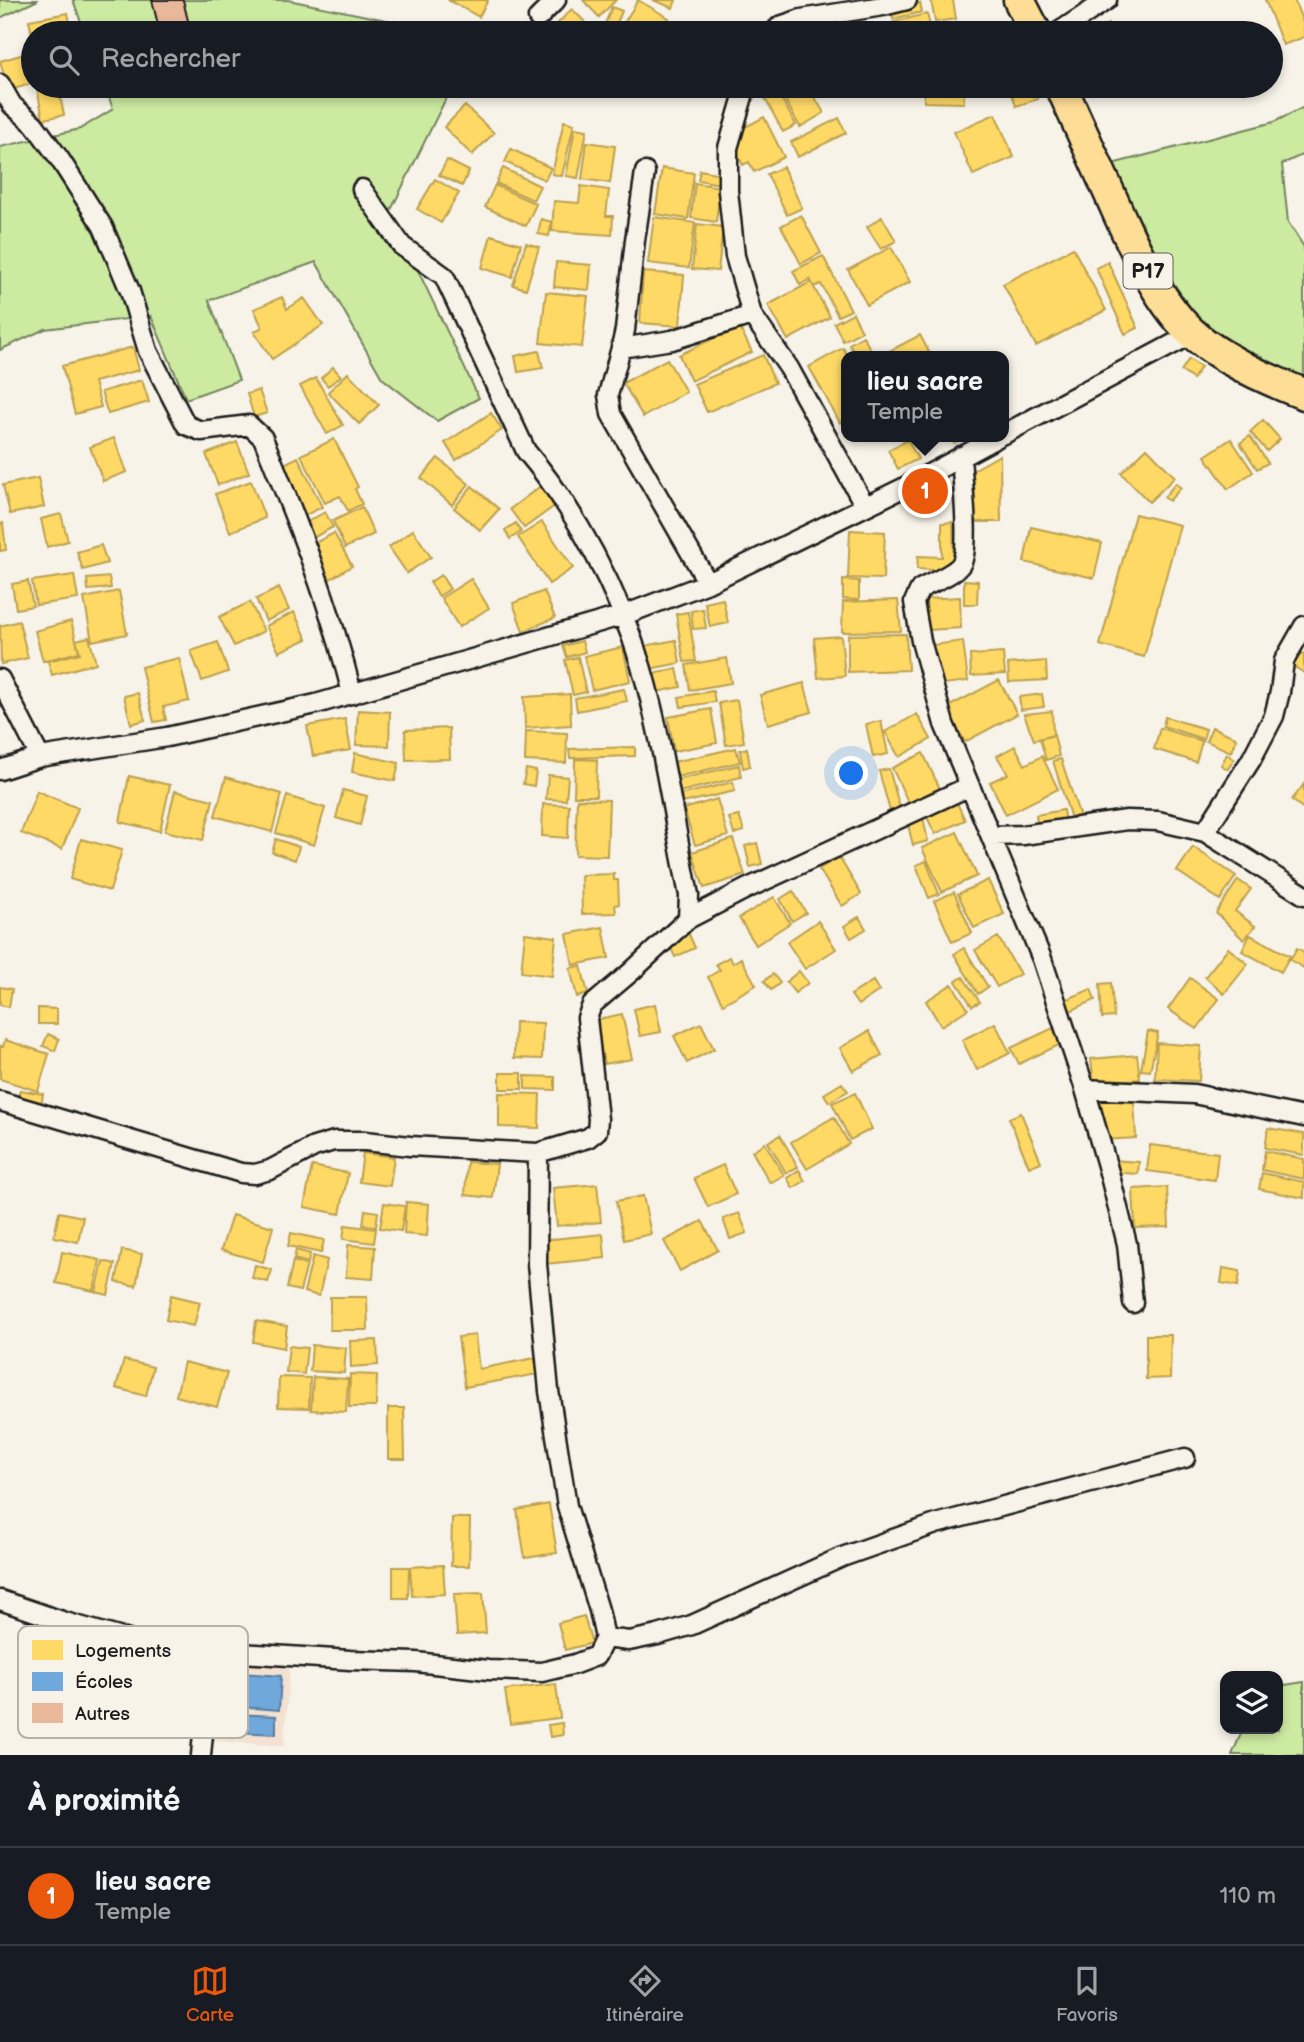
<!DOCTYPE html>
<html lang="fr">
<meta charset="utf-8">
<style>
body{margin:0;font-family:"Balsamiq Sans",sans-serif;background:#20242c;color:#f1f3f6}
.controls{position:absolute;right:21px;bottom:21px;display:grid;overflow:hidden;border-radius:14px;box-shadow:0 4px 10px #0003}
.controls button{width:63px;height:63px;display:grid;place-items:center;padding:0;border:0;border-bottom:2px solid #363941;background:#171b24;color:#f1f3f6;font:35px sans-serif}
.you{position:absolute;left:852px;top:774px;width:24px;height:24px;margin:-18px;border:5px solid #fff;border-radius:50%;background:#1a73e8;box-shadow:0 0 0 10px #1a73e833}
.badge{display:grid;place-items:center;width:46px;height:46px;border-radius:50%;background:#ea580c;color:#fff;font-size:23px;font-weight:700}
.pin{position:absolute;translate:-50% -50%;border:4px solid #fff;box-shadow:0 2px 7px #0006}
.popup{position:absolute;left:841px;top:351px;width:168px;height:91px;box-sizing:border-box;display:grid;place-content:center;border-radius:14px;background:#171b24;filter:drop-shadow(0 2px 5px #0005);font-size:23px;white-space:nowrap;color:#9ea1a6}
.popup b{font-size:26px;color:#f1f3f6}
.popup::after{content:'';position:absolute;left:50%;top:100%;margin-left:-14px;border:14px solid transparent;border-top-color:#171b24}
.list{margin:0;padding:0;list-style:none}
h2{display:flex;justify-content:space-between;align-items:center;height:91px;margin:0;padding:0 28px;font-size:30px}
h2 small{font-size:23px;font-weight:400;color:#9ea1a6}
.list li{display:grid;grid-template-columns:46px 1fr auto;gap:21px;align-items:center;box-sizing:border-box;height:98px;padding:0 28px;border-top:2px solid #363941}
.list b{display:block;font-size:26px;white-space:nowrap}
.list p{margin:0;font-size:23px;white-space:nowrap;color:#9ea1a6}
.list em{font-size:23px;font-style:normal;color:#9ea1a6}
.icon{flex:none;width:38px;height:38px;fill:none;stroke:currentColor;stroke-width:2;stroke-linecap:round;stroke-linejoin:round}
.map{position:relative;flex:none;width:1304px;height:1755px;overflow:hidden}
.search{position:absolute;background:#171b24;box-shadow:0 4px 10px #0003;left:21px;right:21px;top:21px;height:77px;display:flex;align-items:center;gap:18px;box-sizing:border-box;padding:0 24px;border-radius:38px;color:#9ea1a6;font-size:26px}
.sheet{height:189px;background:#171b24}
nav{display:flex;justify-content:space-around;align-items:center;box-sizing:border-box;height:98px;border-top:2px solid #363941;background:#171b24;font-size:19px;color:#9ea1a6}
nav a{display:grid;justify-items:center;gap:4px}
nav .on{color:#ea580c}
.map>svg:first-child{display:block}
.built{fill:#f3e1d1}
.green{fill:#cdeaa1;stroke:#74835e;stroke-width:2}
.homes{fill:#ffd966;stroke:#bba050;stroke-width:2}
.schools{fill:#6fa8dc;stroke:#567ea2;stroke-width:2}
.building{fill:#e9b89a;stroke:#1c1c1c;stroke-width:2}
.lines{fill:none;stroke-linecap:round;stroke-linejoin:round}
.street-casing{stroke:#1c1c1c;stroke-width:23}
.primary-casing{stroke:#1c1c1c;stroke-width:35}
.street{stroke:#f7f3e8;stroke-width:18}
.primary{stroke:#fedd96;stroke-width:30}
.labels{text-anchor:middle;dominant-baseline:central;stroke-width:7;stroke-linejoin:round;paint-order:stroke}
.shield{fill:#f7f3e8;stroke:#5e5c59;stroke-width:2}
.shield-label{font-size:21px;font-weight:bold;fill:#1c1c1c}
.key{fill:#f7f3e8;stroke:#b5b2ab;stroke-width:2}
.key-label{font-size:19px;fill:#1c1c1c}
</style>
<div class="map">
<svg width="1304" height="1755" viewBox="0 0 1304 1755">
<rect width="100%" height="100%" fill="#f7f3e8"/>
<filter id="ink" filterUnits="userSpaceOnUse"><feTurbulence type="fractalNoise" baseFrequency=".0143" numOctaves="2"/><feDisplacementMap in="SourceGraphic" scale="14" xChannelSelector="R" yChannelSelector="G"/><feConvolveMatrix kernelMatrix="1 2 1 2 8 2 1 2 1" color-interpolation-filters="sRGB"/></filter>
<g filter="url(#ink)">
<!-- built -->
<path class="built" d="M208,1657L290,1664L284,1746L202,1740Z"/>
<!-- green -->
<path class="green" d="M0,0H38L0,18Z
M73,0H288L450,33H85Z
M105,86H452L390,212L479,398L437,421L382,378L316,262L209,300L239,380L186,399L151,316L45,329L0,350V147L80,129L113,109Z
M1304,107V154L1282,164L1288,222L1304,247V378L1237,346L1202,322L1195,314L1164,270L1112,164L1274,122Z
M1304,1682V1755H1232L1243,1729H1278V1686Z"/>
<!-- homes -->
<path class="homes" d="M448,0H488L479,17Z
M583,0H616L599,17Z
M638,0L669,18L659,33H618Z
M653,0H676L673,8Z
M931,0H953L956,19L935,22Z
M1265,0H1294L1304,25V37L1283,45Z
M920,3L922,12L893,19L891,10Z
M612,7L622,11L614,30L604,26Z
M572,9L591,28L586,33H562L555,26Z
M68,13L72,33H33V41L29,20Z
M927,14L932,33H895L893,22Z
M962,23L964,33H936L935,27Z
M1108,24L1113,33H1088Z
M546,26L553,33H538Z
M597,26L607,33H591Z
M31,52L33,60V83L8,91L0,61Z
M52,86H58L64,115L43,119L37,88Z
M62,86H81V91L63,93Z
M591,86H622L621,92L591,89Z
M704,86H733L727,97Z
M785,86H808L824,113L800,127L779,89Z
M924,86H964V103L924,102Z
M1016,86H1033L1038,99L1016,106L1010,88Z
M775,87L796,125L783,132L762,93Z
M465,106L494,133L472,155L444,127Z
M995,114L1014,157L973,175L954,132Z
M764,117L784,157L754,172L749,162L743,165L731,143L734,133Z
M839,118L846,133L798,157L791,142Z
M564,121L574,124L562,176L552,174Z
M575,128L587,130L578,178L566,176Z
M587,142L615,146L610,183L582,179Z
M511,149L551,168L545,180L505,162Z
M447,160L469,171L462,186L439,175Z
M783,167L802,208L787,215L767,174Z
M503,168L540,186L533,200L496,183Z
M662,168L694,173L688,219L655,214Z
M700,170L721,174L720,184L698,180Z
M435,179L459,193L441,223L417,209Z
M695,183L720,187L716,222L691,218Z
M495,185L536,204L526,226L485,207Z
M581,186L609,190L606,216H613L612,235L552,231L554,201L579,203Z
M801,215L821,253L801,264L781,226Z
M654,217L695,223L689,268L648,263Z
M882,217L896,241L881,249L867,227Z
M541,219L552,222L549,236L538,234Z
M697,224L723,227L718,271L692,269Z
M491,235L521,244L512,277L482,268Z
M526,243L539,247L526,289L513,285Z
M891,247L910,282L867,305L848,270Z
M1073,248L1106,310L1036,346L1003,284Z
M823,256L851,310L838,316L821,284L814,287L810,279L800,285L793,271Z
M556,262L591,265L589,290L554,287Z
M1108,262L1138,328L1125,334L1096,268Z
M643,272L684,275L680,326L640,323Z
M811,282L830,317L788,340L768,305Z
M546,292L588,296L582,347L540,343Z
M282,297L287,309L304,298L323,325L272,359L254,332L262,327L254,309Z
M853,313L862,331L843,341L834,323Z
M739,326L752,352L691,381L679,355Z
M920,335L929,352L921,356H880Z
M863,336L874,356H856L849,344Z
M133,347L139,370L94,382L101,407L75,414L62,366Z
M843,348L848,356H846V420L840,423L809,367Z
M539,351L543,368L518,372L515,356Z
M763,355L775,383L707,412L694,384Z
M667,359L686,392L643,417L623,383Z
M1189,359L1201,367L1193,379L1181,371Z
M333,367L341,376L328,386L321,378Z
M348,373L379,405L359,424L328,392Z
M316,378L343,425L327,434L300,386Z
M142,380L149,402L108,414L101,392Z
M259,390L267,413L254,417L247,394Z
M491,413L502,430L456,460L445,443Z
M1263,420L1280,439L1267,451L1250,432Z
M1250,436L1268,463L1257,469L1240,443Z
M950,437H966L954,443Z
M114,438L127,472L103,481L90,447Z
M334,439L358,487L355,489L362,504L348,511L340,496L325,503L301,455Z
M1231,439L1253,472L1228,489L1205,456Z
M908,440L918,459L898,469L888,450Z
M237,442L249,473L218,485L206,454Z
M1147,448L1175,477L1149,502L1121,473Z
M1000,455L1001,522H971L970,472Z
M298,457L322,507L306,515L282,465Z
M438,458L469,484L452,505L421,478Z
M38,478L44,507L10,514L3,485Z
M251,481L265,518L230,532L215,494Z
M1176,483L1181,488L1169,501L1164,497Z
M542,485L556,505L524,528L510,509Z
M472,486L499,509L480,530L454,508Z
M362,507L374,534L345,548L333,521Z
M325,512L333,527L309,540L302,525Z
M61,514L68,541L47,547L41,519Z
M1135,514L1180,525L1144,657L1100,645Z
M542,522L573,568L549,584L518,537Z
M953,522L954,561H949L948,571L917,569L918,556L942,557V523Z
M3,523L6,550L0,551V524Z
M516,523L521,532L510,539L505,530Z
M1031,527L1102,543L1094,578L1024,562Z
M413,530L431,557L407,573L389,547Z
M850,530L885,532L883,579L848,578Z
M334,533L352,566L330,579L311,545Z
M101,545L107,563L83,570L77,552Z
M74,575L78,599L36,605L32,581Z
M441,575L450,589L439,596L430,582Z
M109,577L111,588L88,590L87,579Z
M471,579L489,608L459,627L441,598Z
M843,580L859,581V600L843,599Z
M964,580L978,581L977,604H964Z
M28,581L33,606L16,609L12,584Z
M279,588L289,610L266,621L256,599Z
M119,591L127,634L92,641L84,598Z
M544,591L555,618L523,631L513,603Z
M960,597L961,628L928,630L926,599Z
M723,599L728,623L710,627L705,603Z
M898,600L901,631L842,632L843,602Z
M250,602L264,631L234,646L219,617Z
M703,609L706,628L693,629L691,611Z
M294,612L307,639L279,652L266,626Z
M688,612L696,661L684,662L676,614Z
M19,621L28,658L1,664L0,626Z
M71,621L79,652L43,661L35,631Z
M906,634L908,670L848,672V635Z
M841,636L845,676L818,678L814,638Z
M89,637L96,663L52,675L48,661L80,653L76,640Z
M676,640L680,663L649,669L644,646Z
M582,641L585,652L567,657L563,646Z
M963,641L968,681L937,685L932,645Z
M218,642L228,672L202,681L191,651Z
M623,647L630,681L592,690L584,656Z
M1298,650L1304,654V673L1290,664Z
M1003,653L1005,674L971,676L970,655Z
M578,657L586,692L573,695L565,660Z
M179,658L189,701L163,707L166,720L154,722L141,667Z
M727,658L731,683L690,690L686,665Z
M1046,661L1047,680L1009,682L1008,664Z
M677,669L681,687L651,693L647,675Z
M999,680L1017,714L965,742L946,708Z
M804,683L812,712L768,724L760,695Z
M624,689L627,701L577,711L575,698Z
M713,691L715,702L681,707L679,697Z
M138,693L145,720L131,724L124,696Z
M570,694L571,725L525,728L524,697Z
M1042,694L1044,707L1021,710L1019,697Z
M737,700L744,742L726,745L719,703Z
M711,709L717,743L674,751L668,717Z
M358,710L390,712L389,746L356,745Z
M1052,711L1053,735L1034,740L1024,714Z
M917,714L931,739L899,757L885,732Z
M1165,717L1206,729L1203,739L1163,726Z
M345,719L351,750L313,756L307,726Z
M881,721L888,754L873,757L866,724Z
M1212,727L1237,738L1231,752L1206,741Z
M449,728L450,759L406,760L405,730Z
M1160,728L1202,741L1196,762L1154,749Z
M526,731L567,733L566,763L525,761Z
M1054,735L1059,756L1046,760L1040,739Z
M1015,746L1025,765L1042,756L1058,789L1006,815L990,782L1008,774L997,756Z
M635,747V756L570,758L569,749Z
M736,748L740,762L672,778L669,763Z
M747,748L750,766L743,768L740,750Z
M355,753L399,763L395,781L352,772Z
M923,753L940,789L909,804L892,768Z
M1227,754L1234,759L1228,769L1221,765Z
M575,759L597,760L596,796H574Z
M1061,759L1082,823L1073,825L1053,761Z
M739,765L741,777L675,793L672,781Z
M526,769L536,771L534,786L523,784Z
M889,769L901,812L891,815L879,771Z
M548,775L568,777L566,800L546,799Z
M129,776L170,785L160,831L120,822Z
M226,777L282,794L272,832L215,816Z
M733,782L735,791L678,804L676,796Z
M1304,784V809L1292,800Z
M343,790L367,796L360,825L336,818Z
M37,791L78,808L62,849L21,833Z
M175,791L213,800L203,840L165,831Z
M287,796L325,808L314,845L276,833Z
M577,799L609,800L607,856L575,855Z
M717,799L728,836L695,845L684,809Z
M957,803L965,820L935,834L927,817Z
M543,804L569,805L568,838L542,836Z
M1063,810L1065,823L1038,829L1036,815Z
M922,813L928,841L913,845L906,817Z
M739,816L744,831L734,834L729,818Z
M957,832L977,876L942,892L922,848Z
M81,839L122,850L110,891L70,879Z
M276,839L299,847L295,860L272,852Z
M733,839L745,875L704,888L692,852Z
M757,843L762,864L750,867L745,846Z
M1193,847L1236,876L1220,900L1177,871Z
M839,857L861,894L842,906L819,869Z
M926,861L939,894L929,898L916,865Z
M614,874V880H618L619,904L615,905L616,913L582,914L581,875Z
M988,880L1004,914L974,928L958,894Z
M1238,880L1251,889L1235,911L1255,926L1244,940L1216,913Z
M793,891L806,913L792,921L780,899Z
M954,892L972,933L952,942L934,901Z
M774,897L790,923L756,945L739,918Z
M859,917L866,929L851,938L844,926Z
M818,921L836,949L805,969L787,942Z
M603,927L609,958L573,965L567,934Z
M688,932L695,948L675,957L668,942Z
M525,933L556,937L552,976L521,972Z
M1250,935L1290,956L1281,972L1242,951Z
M998,937L1020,974L997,987L975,950Z
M964,948L988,987L978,994L954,954Z
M1228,948L1248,964L1224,994L1205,977Z
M1297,948L1304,952V968L1290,960Z
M729,957L733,963L741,958L756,985L723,1004L708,977L720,970L716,964Z
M581,966L588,994L577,997L570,968Z
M799,971L808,983L795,993L786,982Z
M773,974L780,983L771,990L764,981Z
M963,977L980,1002L972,1006L956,981Z
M1190,978L1219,999L1197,1029L1168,1009Z
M873,981L879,991L858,1005L851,995Z
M1111,983L1114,1017L1102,1018L1100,984Z
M952,984L968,1009L941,1026L926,1001Z
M0,987L12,989L9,1007L0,1005Z
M1091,989L1095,1000L1068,1012L1063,1001Z
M655,1004L661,1032L640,1036L634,1009Z
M38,1008L57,1009V1024H38Z
M622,1014L632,1059L604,1064L595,1020Z
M515,1022L543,1023L542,1059L514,1058Z
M701,1023L714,1049L687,1063L674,1036Z
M995,1023L1010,1053L977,1070L962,1040Z
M1053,1028L1061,1044L1019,1064L1011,1048Z
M869,1031L882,1055L853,1071L840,1048Z
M1148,1031L1158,1033L1150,1071L1141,1070Z
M48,1034L59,1039L55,1051L43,1046Z
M5,1040L49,1054L38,1091L0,1079V1046L3,1047Z
M1157,1043L1201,1046L1199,1081L1155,1079Z
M1137,1055L1140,1079L1094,1084L1091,1059Z
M500,1073H522V1089H500Z
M525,1076L555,1077V1090L525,1089Z
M842,1083L848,1091L829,1102L824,1094Z
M20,1090L43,1094L41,1106L17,1101Z
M499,1093L540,1094L539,1128L499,1127Z
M855,1093L872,1129L850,1140L832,1103Z
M1134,1099L1136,1138L1103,1140L1101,1101Z
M1021,1113L1041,1162L1029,1167L1009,1118Z
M834,1117L849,1144L807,1169L791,1142Z
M1268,1128L1304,1134V1155L1265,1148Z
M780,1135L798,1167L786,1173L768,1142Z
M765,1143L784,1175L770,1183L752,1151Z
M1150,1145L1218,1153L1215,1180L1147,1171Z
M1265,1151L1304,1159V1179L1262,1170Z
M363,1153L394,1157L390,1186L359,1182Z
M1112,1160L1139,1162L1138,1174L1111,1172Z
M467,1162L497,1164L493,1198L465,1195Z
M723,1165L736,1194L708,1207L694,1178Z
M312,1166L348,1173L340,1214L304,1207Z
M799,1170L805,1181L793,1188L787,1178Z
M1262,1173L1304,1182V1198L1259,1189Z
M597,1184L601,1222L557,1226L553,1188Z
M1167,1187L1169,1227L1135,1228L1133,1189Z
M643,1196L651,1234L624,1240L616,1201Z
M406,1202L429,1204L427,1236L404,1234Z
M384,1203L405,1206L401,1231L380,1228Z
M365,1210L378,1212L376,1227L363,1225Z
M59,1212L83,1217L78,1242L54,1237Z
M739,1213L747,1233L730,1239L723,1219Z
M232,1215L273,1227L263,1262L221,1250Z
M702,1221L718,1250L680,1271L664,1241Z
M345,1225L376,1229L374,1243L343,1239Z
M291,1233L324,1240L321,1253L288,1246Z
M603,1234L605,1258L545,1264L542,1240Z
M348,1245L375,1247L373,1279L346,1277Z
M122,1250L142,1254L136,1286L116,1282Z
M296,1250L310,1254L308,1263L294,1259Z
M62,1252L100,1260L94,1291L56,1283Z
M313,1256L327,1260L319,1296L304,1292Z
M103,1261L115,1264L108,1295L96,1292Z
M293,1261L307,1265L300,1291L287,1288Z
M255,1265L272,1270L268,1282L252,1278Z
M1223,1268L1240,1271L1238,1286L1221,1283Z
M171,1295L200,1302L194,1326L166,1320Z
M330,1297H367L368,1330H330Z
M256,1321L287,1326L284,1348L253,1342Z
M475,1335L479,1369L535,1358L538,1374L465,1387L458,1337Z
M1146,1335H1171L1170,1378L1146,1379Z
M377,1340L378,1365L351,1367L350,1341Z
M312,1345L346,1348L344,1373L310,1371Z
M289,1346L307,1348L304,1374L286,1372Z
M124,1360L153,1367L146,1396L116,1388Z
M184,1362L227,1373L217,1407L176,1396Z
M350,1374L377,1375L376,1407H349Z
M279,1377L310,1378L309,1408L278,1407Z
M313,1377L348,1379L346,1412L311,1410Z
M388,1408H404L405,1459H388Z
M549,1504L557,1553L525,1558L517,1510Z
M452,1518H470L469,1566H451Z
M443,1565L445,1594L412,1596L410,1567Z
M393,1567H409L408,1598H393Z
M483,1593L486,1633L457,1635L454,1594Z
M584,1616L592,1643L565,1650L558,1623Z
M556,1684L560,1718L510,1724L505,1690Z
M562,1723L563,1735L550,1737L548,1725Z"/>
<!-- schools -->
<path class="schools" d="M242,1673L281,1676L279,1710L240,1707Z
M214,1674L239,1677L237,1699L211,1696Z
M237,1714L276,1716V1734L236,1732Z"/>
<!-- building -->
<path class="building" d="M152,0H183L191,33H160Z"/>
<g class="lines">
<defs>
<path id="street" d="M538,18L556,0
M773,33L780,26L801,19L883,6L907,0
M1057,33L1107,0
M0,84L12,105L34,124L59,158L103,227L130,291L148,351L186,425L201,431L249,425L263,438C297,521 331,606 352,694
M746,86L728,148V191L735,256L747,297L752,315L789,368L865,506
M645,172L635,240L625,330L621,348L672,340L752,315
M621,348L608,395L611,414L708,583
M1004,434L1192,334
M961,456C962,479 971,548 961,564C955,574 930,583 920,589L914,602L921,641L944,724L1042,959L1085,1089L1110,1176L1127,1244L1133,1303
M0,679L40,757
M0,770L40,757L167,737L316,704L624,615L708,583L905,487L998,437
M1205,832L1304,895
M992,836L1023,835L1127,820L1158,821L1205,832L1251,760L1274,716L1280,692L1284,661L1304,626
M688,919L746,889L970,786
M1085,1089L1194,1094L1304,1117
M0,1101L241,1173L255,1174L270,1170L314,1147L334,1141H365L410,1146L538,1153L588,1138L597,1131L598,1119L587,1018L592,1005L631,972L688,919L689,895C673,819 663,740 641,666C619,592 576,510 526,451L444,276L402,246L362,189
M0,1600L65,1622L129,1640L211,1651L350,1660L416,1662L488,1670L542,1672L575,1664L596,1656L605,1638L599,1610L567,1506L549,1391L537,1264L538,1153
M605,1638L629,1641L658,1635L692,1625L842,1557L936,1524L1185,1458
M201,1755L211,1651"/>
<path id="primary" d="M1019,0L1036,33
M1061,86C1078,123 1095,161 1112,199C1130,240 1158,302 1191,332C1220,359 1268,380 1304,394"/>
</defs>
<!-- street casing -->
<use href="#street" class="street-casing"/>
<!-- primary casing -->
<use href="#primary" class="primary-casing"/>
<!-- street -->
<use href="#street" class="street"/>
<!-- primary -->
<use href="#primary" class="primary"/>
</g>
</g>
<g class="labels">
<!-- shield labels -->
<rect class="shield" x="1123.5" y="253.5" width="49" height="35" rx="5"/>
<g class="shield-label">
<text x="1148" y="271">P17</text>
</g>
</g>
<!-- legend -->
<rect x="18" y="1626" width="230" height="112" rx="10" class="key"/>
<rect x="32" y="1640" width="31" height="20" fill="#ffd966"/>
<rect x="32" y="1672" width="31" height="19" fill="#6fa8dc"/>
<rect x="32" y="1703" width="31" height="20" fill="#e9b89a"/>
<g class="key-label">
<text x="75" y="1657">Logements</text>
<text x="75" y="1688">Écoles</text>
<text x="75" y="1720">Autres</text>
</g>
</svg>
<div class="controls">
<button><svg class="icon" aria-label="layers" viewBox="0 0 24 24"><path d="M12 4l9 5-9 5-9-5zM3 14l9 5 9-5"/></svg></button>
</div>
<div class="you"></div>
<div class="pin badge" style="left:925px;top:491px">1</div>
<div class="popup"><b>lieu sacre</b>Temple</div>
<div class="search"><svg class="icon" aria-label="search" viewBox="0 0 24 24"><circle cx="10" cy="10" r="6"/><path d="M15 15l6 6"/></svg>Rechercher</div>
</div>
<section class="sheet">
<h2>À proximité<small></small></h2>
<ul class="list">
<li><span class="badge">1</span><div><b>lieu sacre</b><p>Temple</p></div><em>110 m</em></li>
</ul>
</section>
<nav>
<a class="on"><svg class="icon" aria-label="map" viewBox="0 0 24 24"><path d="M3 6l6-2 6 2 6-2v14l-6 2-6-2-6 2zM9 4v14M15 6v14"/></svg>Carte</a>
<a><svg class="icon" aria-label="directions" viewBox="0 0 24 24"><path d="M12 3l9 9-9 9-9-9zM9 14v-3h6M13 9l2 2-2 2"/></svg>Itinéraire</a>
<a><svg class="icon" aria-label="saved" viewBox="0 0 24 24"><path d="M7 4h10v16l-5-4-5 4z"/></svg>Favoris</a>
</nav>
